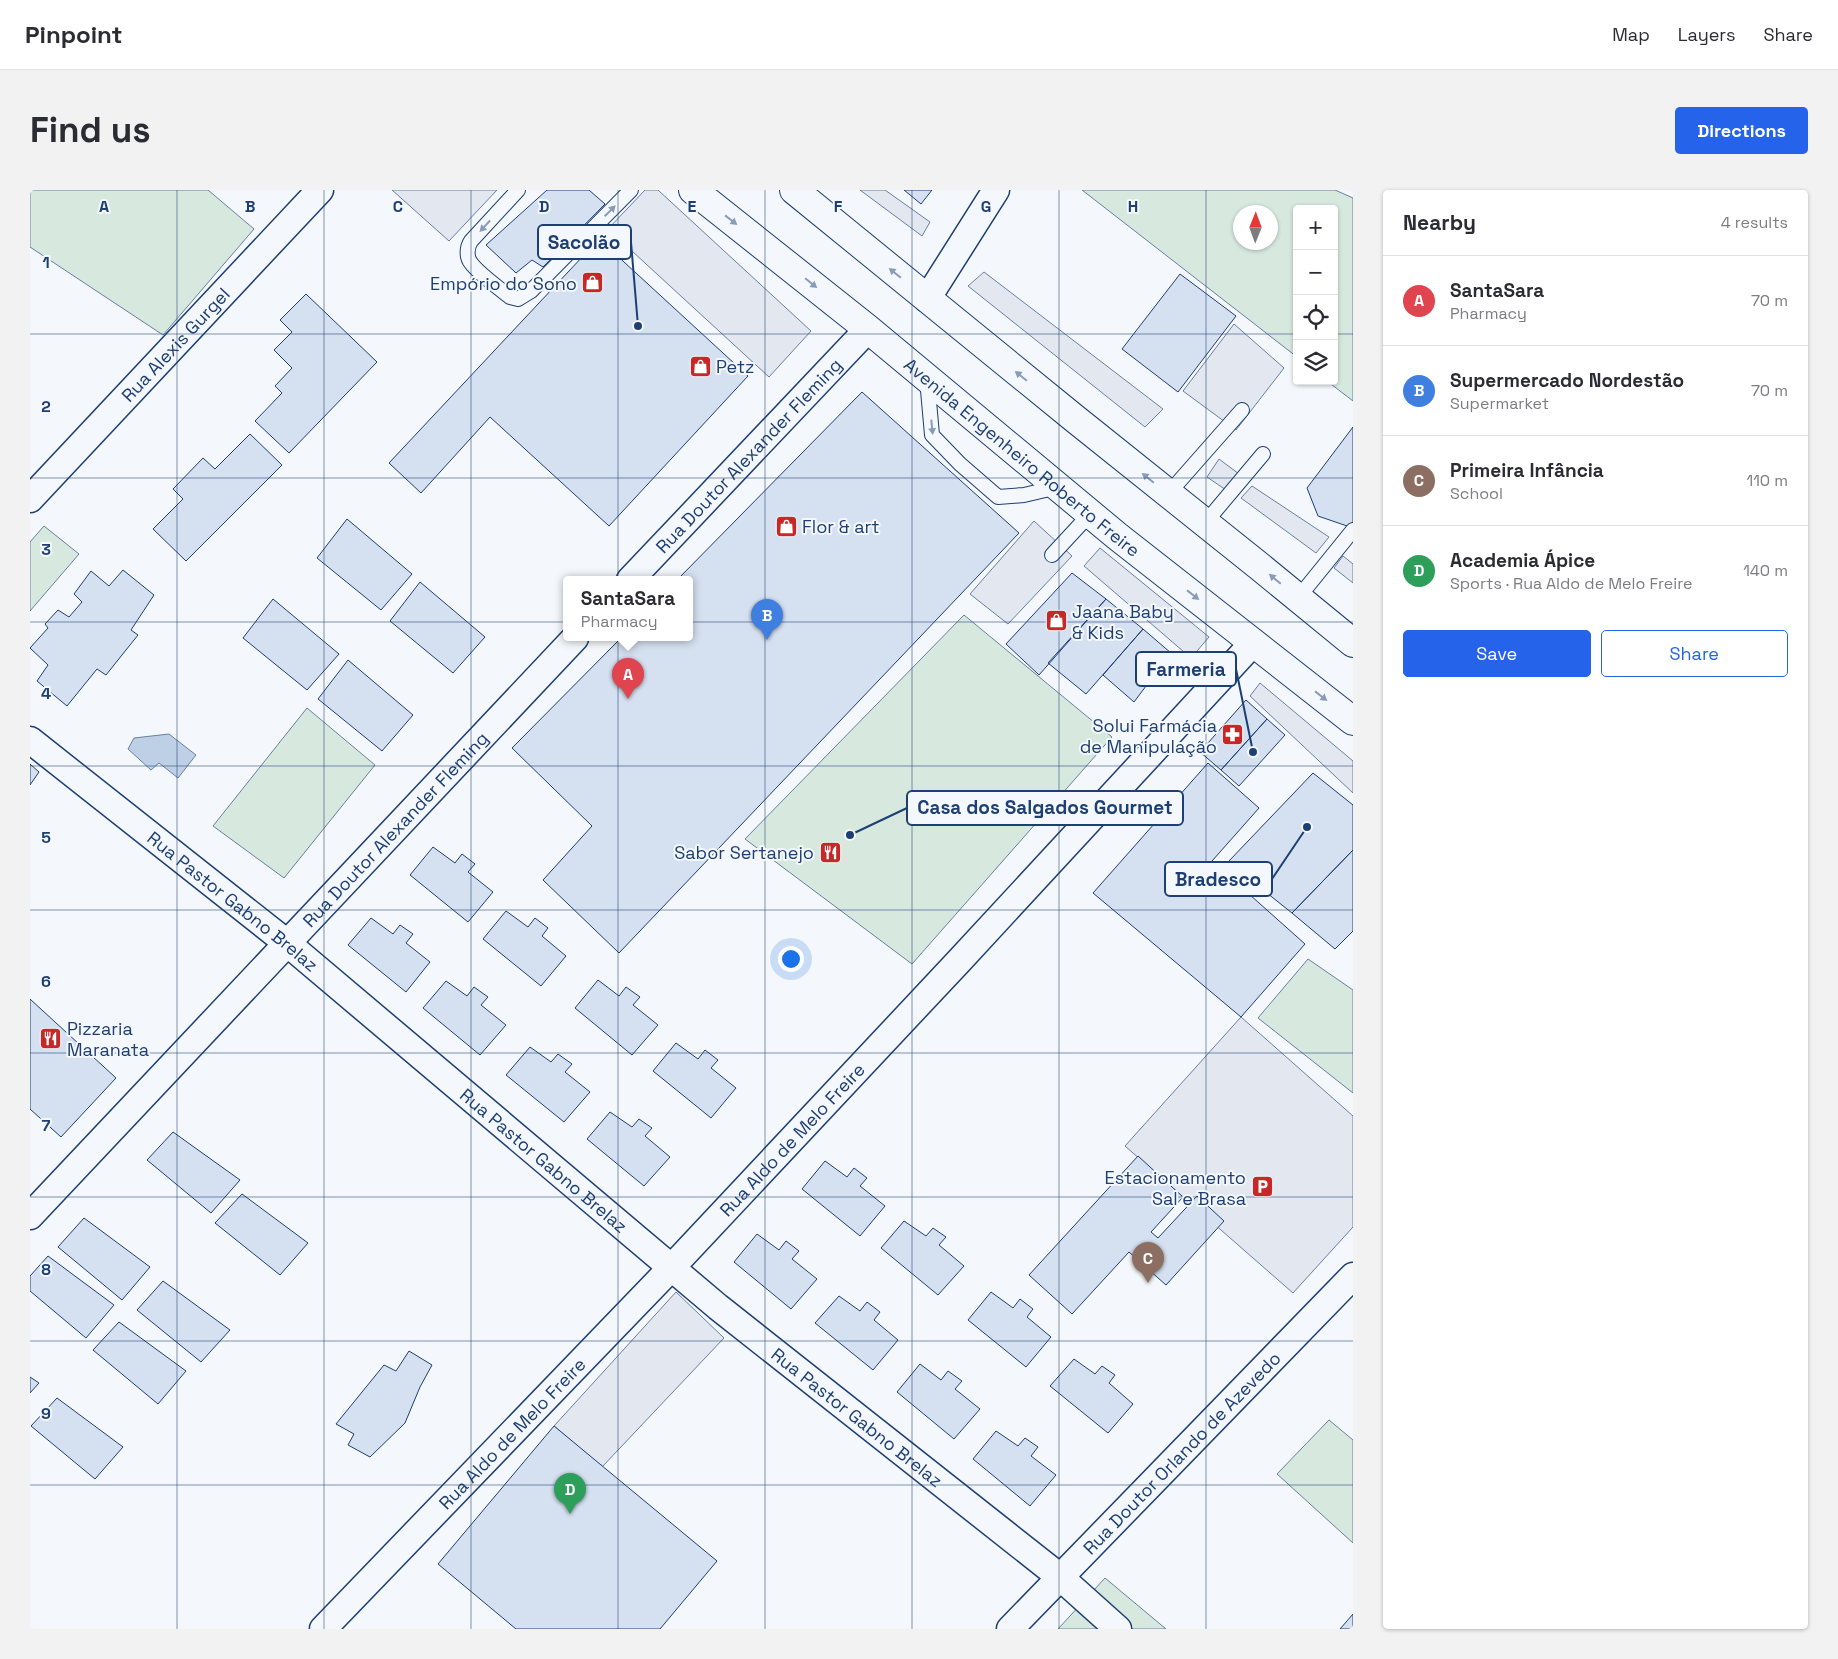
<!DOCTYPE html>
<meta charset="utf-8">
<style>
body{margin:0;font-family:"Space Grotesk",sans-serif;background:#f2f2f3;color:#2b2b33}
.controls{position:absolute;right:15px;top:15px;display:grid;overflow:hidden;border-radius:5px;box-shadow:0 1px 4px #0004}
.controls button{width:45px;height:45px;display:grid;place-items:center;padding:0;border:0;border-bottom:1px solid #e1e1e2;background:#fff;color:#2b2b33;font:25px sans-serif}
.compass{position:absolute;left:1203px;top:15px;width:45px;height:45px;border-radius:50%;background:#fff;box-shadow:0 1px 4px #0004;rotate:1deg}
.you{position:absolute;left:760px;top:768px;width:18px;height:18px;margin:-12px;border:4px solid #fff;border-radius:50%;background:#1a73e8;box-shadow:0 0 0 8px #1a73e833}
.badge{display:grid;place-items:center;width:32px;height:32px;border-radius:50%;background:#2563eb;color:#fff;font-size:16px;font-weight:700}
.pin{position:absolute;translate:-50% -41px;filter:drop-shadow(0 1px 2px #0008)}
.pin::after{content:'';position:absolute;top:26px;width:18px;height:15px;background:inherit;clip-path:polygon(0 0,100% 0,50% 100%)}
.popup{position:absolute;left:533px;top:386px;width:130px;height:65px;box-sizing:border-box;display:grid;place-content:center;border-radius:5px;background:#fff;filter:drop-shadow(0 1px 4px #0005);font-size:16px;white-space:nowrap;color:#7c7c81}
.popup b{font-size:19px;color:#2b2b33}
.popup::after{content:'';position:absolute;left:50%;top:100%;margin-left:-10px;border:10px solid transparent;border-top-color:#fff}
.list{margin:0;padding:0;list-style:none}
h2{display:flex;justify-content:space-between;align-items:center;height:65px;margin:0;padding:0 20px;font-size:21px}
h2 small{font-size:16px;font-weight:400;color:#7c7c81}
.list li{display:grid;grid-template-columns:32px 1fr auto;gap:15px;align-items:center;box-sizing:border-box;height:90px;padding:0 20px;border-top:1px solid #e1e1e2}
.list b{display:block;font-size:19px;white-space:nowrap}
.list p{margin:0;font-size:16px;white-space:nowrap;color:#7c7c81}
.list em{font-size:16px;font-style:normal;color:#7c7c81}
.actions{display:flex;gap:10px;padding:15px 20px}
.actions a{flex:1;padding:11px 0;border:1px solid #2563eb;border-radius:5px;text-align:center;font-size:18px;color:#2563eb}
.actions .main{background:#2563eb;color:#fff}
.icon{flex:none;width:28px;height:28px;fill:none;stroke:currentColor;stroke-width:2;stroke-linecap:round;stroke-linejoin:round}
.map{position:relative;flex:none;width:1323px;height:1439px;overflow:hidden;border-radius:5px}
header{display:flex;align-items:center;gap:30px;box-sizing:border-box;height:70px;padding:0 25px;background:#fff;border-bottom:1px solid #e1e1e2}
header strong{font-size:24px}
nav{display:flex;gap:28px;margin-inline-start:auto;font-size:18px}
.intro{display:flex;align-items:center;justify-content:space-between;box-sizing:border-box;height:120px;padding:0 30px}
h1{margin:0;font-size:35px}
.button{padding:12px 22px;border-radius:5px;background:#2563eb;color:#fff;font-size:18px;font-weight:700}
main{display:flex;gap:30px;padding:0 30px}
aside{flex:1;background:#fff;border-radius:5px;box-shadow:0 1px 4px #0004}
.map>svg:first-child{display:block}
.green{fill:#d7e8df;stroke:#687fa3;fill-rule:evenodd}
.parking{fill:#e3e8f0;stroke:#687fa3}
.water{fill:#bed0e5;stroke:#687fa3}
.building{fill:#d5e0f0;stroke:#1d3f73}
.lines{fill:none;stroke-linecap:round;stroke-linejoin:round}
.service-casing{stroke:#1d3f73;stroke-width:16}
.minor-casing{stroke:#1d3f73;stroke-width:29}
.primary-casing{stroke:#1d3f73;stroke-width:30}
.service{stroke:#f4f7fb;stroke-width:14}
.minor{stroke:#f4f7fb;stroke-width:26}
.primary{stroke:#f4f7fb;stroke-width:28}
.oneway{fill:#889bb7}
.grid{fill:none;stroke:#1d3f73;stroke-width:1;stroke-opacity:0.55}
.labels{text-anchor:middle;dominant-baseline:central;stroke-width:4;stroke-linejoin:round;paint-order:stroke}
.poi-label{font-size:18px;fill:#1d3f73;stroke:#f4f7fb;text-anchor:end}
.street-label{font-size:18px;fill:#1d3f73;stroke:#f4f7fb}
.grid-label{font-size:16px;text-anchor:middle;font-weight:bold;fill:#1d3f73;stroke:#f4f7fb;stroke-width:4;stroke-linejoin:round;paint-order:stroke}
.leader{fill:none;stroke:#1d3f73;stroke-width:2}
.callout-dot{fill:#1d3f73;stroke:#f4f7fb;stroke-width:2}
.callout{fill:#f4f7fb;stroke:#1d3f73;stroke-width:2}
.callout-label{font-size:19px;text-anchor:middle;font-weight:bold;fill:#1d3f73}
</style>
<header>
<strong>Pinpoint</strong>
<nav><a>Map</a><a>Layers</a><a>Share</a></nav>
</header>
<div class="intro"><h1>Find us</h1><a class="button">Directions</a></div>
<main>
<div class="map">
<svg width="1323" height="1439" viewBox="0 0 1323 1439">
<rect width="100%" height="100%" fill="#f4f7fb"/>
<!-- green -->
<path class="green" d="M0,0H178L224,39L133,145L0,57Z
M1052,0H1305L1323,8V211L1297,191H1304V19H1267V167ZM1210,22H1240V52H1210Z
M14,336L49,364L0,421V352Z
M934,425L1082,547L882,774L715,649Z
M277,518L345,575L254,688L183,636Z
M1278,769L1323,800V903L1228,828Z
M1299,1230L1323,1250V1353L1247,1284Z
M1075,1388L1136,1439H1028Z"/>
<!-- parking -->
<path class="parking" d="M362,0H467L419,51Z
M615,0H628L781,141L739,187L578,39Z
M830,0H855L900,32L892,46Z
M954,82L1133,219L1115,237L938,96Z
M1204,134L1254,178L1206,240L1153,201Z
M1189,269L1209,284L1196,300L1177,287Z
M1222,296L1299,347L1286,363L1211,308Z
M1004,331L1042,366L978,434L940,404Z
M1070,358L1179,447L1161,468L1054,376Z
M1313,366L1323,374V393L1304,378Z
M1230,493L1323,571V603L1220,506Z
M1211,827L1323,926V1037L1263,1103L1095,956Z
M646,1102L694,1148L572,1277L524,1236Z"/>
<!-- water -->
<path class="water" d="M139,544L166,565L148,588L129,573L121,580L98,559L104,548Z"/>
<!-- building -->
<path class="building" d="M517,0H559L575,14L513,77L502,70L486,83L456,55Z
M874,0H902L891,14Z
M569,49L718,186L579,336L460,227L391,303L359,273Z
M1150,84L1206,126L1148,202L1092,159Z
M276,104L347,172L259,263L225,231L252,203L245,196L262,178L244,160L262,142L250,130Z
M832,202L989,343L589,763L513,690L562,636L482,558L591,448H659V390H647Z
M1323,237V332L1320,337L1288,326L1277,298Z
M220,244L252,275L156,371L123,339L153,309L143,299L173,268L185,279Z
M317,329L382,384L351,420L287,368Z
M93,380L124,405L101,440L108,445L76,485L67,479L37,516L7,491L18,475L0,458L18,438L15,434L28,420L39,427L52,412L44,404L61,381L79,396Z
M1042,383L1076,409L1009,485L976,454Z
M390,392L455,447L423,483L360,431Z
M243,409L309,464L277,500L213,448Z
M1076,409L1113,439L1056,504L1018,473Z
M1113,439L1141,463L1104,512L1073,485Z
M318,470L383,525L352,561L288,509Z
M1216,510L1237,529L1191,580L1170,562Z
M1237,529L1255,545L1209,596L1191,580Z
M1178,573L1229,618L1182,671L1275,754L1211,827L1063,703Z
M0,574L9,582L0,595Z
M1283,583L1323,615V660L1262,723L1198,672Z
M403,657L425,673L432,664L445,674L438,682L463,702L438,732L380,685Z
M1323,660V741L1305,759L1262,723Z
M476,721L498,737L505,728L518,738L512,746L536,766L511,796L453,749Z
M341,728L363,744L370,735L383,744L376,753L400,772L376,802L318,755Z
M568,790L589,806L596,797L610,807L603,815L628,835L602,865L545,818Z
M416,791L437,806L444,797L458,807L451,815L476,835L450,865L393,818Z
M0,809L86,888L31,947L0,919Z
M646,853L668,869L675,860L688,870L681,878L706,898L681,928L623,881Z
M500,857L521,872L528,864L542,874L535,882L560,902L534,932L476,885Z
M580,922L602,937L609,929L622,938L615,946L640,967L614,996L557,949Z
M143,942L210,990L181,1023L117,970Z
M1108,966L1153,1007L1121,1042L1128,1048L1167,1006L1194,1031L1136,1095L1099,1062L1042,1124L999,1085Z
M795,971L817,987L824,978L837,988L830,996L855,1016L830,1046L772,999Z
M212,1004L278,1053L250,1085L185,1033Z
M54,1028L120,1077L92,1110L28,1057Z
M874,1031L896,1046L903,1038L916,1047L909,1055L934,1076L908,1105L851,1058Z
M727,1044L749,1060L756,1051L769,1061L762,1069L787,1089L761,1119L704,1072Z
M18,1066L84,1115L56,1148L0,1101V1086Z
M133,1091L200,1140L171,1172L107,1120Z
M961,1102L983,1118L990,1109L1003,1119L997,1127L1021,1147L996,1177L938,1130Z
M809,1106L830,1121L837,1112L850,1122L844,1130L868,1150L843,1180L785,1133Z
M89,1132L156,1181L128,1214L63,1160Z
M379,1161L402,1175L390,1197L375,1233L340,1267L318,1255L324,1244L306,1234L354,1175L366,1181Z
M1044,1169L1065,1184L1072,1176L1085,1185L1079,1193L1103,1214L1078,1243L1020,1196Z
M890,1174L911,1190L918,1181L932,1191L925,1199L950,1219L924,1249L867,1202Z
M0,1187L9,1193L0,1203Z
M27,1208L93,1257L65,1289L1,1236Z
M524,1236L687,1371L630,1439H486L408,1374Z
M966,1241L988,1256L995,1248L1008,1257L1001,1266L1026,1285L1000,1316L943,1269Z
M1323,1424V1439H1310Z"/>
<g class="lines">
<defs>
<path id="service" d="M488,0L441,51C437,57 436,67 441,73C448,83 470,99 480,107L488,109L501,101L601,0
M897,189L902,245L930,274L968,307L994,305L1028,297
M1138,304L1212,220
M1175,333L1233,264
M1022,365L1060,324
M1268,408L1323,340"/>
<g id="minor">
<path d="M897,109L966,0"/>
<path id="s1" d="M0,309L290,0"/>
<path id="s2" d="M600,390L838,139"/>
<path id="s3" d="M0,550L257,753L688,1117L1030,1387L1088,1439"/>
<path id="s4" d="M0,1026L545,448"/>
<path id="s5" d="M293,1439L642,1077L930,770L1223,453"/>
<path id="s6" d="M980,1439L1323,1086"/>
</g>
<g id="primary">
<path id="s7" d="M663,0L838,139L1087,346L1323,531"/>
<path d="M764,0L1044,228L1229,376L1323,453"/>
</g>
</defs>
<!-- service casing -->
<use href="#service" class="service-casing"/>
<!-- minor casing -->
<use href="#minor" class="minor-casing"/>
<!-- primary casing -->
<use href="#primary" class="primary-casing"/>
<!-- service -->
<use href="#service" class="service"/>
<!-- minor -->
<use href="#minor" class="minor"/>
<!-- primary -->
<use href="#primary" class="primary"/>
</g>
<!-- one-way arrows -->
<defs><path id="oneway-solid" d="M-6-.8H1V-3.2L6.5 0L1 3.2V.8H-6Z" transform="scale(1.25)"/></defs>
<g class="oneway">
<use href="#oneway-solid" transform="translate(580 21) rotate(-45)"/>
<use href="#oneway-solid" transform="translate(701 30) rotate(38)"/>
<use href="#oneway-solid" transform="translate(455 36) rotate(133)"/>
<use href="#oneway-solid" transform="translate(865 83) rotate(-141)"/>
<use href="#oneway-solid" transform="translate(781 93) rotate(39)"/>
<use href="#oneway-solid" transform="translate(991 186) rotate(-141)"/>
<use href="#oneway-solid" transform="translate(902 237) rotate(84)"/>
<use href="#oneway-solid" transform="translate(1118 288) rotate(-141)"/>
<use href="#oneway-solid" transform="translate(1245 389) rotate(-140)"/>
<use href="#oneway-solid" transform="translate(1163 405) rotate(38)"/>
<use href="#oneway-solid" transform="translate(1291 506) rotate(38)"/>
</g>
<!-- grid -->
<path class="grid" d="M147,0V1439M294,0V1439M441,0V1439M588,0V1439M735,0V1439M882,0V1439M1029,0V1439M1176,0V1439M0,144H1267M1304,144H1323M0,288H1323M0,432H1323M0,576H1323M0,720H1323M0,863H1323M0,1007H1323M0,1151H1323M0,1295H1323"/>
<!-- icons -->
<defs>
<symbol id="shop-square" viewBox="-11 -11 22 22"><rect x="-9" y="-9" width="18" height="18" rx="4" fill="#c62828" stroke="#f4f7fb"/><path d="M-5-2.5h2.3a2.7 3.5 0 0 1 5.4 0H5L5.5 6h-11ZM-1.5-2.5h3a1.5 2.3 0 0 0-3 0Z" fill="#fff"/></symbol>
<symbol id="pharmacy-square" viewBox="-11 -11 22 22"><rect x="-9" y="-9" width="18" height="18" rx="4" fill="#c62828" stroke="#f4f7fb"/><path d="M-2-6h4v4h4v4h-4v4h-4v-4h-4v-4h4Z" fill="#fff"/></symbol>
<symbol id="restaurant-square" viewBox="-11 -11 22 22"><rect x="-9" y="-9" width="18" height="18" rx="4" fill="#c62828" stroke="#f4f7fb"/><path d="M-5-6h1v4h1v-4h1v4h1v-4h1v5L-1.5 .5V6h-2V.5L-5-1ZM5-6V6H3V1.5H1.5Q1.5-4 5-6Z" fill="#fff"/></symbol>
<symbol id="parking-square" viewBox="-11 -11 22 22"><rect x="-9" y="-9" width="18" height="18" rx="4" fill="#c62828" stroke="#f4f7fb"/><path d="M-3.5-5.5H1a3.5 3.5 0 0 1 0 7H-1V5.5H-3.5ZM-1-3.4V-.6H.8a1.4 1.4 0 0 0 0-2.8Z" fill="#fff"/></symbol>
</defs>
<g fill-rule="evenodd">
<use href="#shop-square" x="550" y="80" width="25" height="25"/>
<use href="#shop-square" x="658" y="164" width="25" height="25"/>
<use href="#shop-square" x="744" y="324" width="25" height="25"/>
<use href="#shop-square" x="1014" y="418" width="25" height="25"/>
<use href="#pharmacy-square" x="1190" y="532" width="25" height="25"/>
<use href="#restaurant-square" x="788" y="650" width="25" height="25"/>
<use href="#restaurant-square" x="8" y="836" width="25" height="25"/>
<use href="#parking-square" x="1220" y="984" width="25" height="25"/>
</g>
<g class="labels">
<!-- poi labels -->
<g class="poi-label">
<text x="547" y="93">Empório do Sono</text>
<text x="686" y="176" text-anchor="start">Petz</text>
<text x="772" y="336" text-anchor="start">Flor &amp; art</text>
<text x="1042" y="421" text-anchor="start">Jaana Baby<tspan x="1042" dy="21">&amp; Kids</tspan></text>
<text x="1187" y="535">Solui Farmácia<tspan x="1187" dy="21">de Manipulação</tspan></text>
<text x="784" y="662">Sabor Sertanejo</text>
<text x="37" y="838" text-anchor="start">Pizzaria<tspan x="37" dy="21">Maranata</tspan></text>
<text x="1216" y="987">Estacionamento<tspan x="1216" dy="21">Sal e Brasa</tspan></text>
</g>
<!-- street labels -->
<g class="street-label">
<text stroke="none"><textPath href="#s1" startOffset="212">Rua Alexis Gurgel</textPath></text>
<text stroke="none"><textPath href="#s2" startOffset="172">Rua Doutor Alexander Fleming</textPath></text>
<text stroke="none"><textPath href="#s7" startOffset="424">Avenida Engenheiro Roberto Freire</textPath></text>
<text stroke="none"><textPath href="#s4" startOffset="532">Rua Doutor Alexander Fleming</textPath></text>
<text stroke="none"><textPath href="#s3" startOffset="259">Rua Pastor Gabno Brelaz</textPath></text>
<text stroke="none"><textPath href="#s5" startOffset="678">Rua Aldo de Melo Freire</textPath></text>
<text stroke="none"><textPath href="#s3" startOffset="664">Rua Pastor Gabno Brelaz</textPath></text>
<text stroke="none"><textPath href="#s3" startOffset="1069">Rua Pastor Gabno Brelaz</textPath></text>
<text stroke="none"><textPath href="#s5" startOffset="272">Rua Aldo de Melo Freire</textPath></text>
<text stroke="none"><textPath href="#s6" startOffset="246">Rua Doutor Orlando de Azevedo</textPath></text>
</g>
</g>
<g class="grid-label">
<text x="74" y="22">A</text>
<text x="220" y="22">B</text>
<text x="368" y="22">C</text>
<text x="514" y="22">D</text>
<text x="662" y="22">E</text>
<text x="808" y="22">F</text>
<text x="956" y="22">G</text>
<text x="1103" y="22">H</text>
<text x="16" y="78">1</text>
<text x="16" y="222">2</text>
<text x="16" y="365">3</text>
<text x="16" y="509">4</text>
<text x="16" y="653">5</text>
<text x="16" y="797">6</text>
<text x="16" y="941">7</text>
<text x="16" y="1085">8</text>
<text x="16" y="1229">9</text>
</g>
<!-- callouts -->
<path class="leader" d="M608 136L601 52M1223 562L1206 479M820 645L877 618M1277 637L1242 689"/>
<g class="callout-dot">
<circle cx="608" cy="136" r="5"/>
<circle cx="1223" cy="562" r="5"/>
<circle cx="820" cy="645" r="5"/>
<circle cx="1277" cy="637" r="5"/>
</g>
<g class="callout">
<rect x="508" y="35" width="93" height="34" rx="5"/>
<rect x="1106" y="462" width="100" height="34" rx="5"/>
<rect x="877" y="601" width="276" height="34" rx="5"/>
<rect x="1135" y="672" width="107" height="34" rx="5"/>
</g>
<g class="callout-label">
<text x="554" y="59">Sacolão</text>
<text x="1156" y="486">Farmeria</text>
<text x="1015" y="624">Casa dos Salgados Gourmet</text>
<text x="1188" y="696">Bradesco</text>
</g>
</svg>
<div class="controls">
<button>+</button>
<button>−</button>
<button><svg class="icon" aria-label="locate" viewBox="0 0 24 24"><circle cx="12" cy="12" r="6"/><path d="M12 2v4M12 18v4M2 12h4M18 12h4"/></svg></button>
<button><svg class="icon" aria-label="layers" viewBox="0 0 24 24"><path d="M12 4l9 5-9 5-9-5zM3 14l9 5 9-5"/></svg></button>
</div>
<svg class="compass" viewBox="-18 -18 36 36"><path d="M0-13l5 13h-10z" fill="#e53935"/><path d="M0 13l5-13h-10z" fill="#7c7c81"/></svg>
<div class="you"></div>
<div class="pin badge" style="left:598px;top:509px;background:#e0444e">A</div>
<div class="popup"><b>SantaSara</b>Pharmacy</div>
<div class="pin badge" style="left:737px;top:450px;background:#3f7fe0">B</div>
<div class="pin badge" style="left:1118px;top:1093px;background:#8d6e63">C</div>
<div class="pin badge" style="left:540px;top:1324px;background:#2e9e5b">D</div>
</div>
<aside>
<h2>Nearby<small>4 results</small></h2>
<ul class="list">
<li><span class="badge" style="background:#e0444e">A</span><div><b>SantaSara</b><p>Pharmacy</p></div><em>70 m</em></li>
<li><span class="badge" style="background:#3f7fe0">B</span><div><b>Supermercado Nordestão</b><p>Supermarket</p></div><em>70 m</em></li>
<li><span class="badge" style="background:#8d6e63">C</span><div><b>Primeira Infância</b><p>School</p></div><em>110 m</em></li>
<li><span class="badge" style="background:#2e9e5b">D</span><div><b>Academia Ápice</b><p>Sports · Rua Aldo de Melo Freire</p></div><em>140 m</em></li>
</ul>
<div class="actions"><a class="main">Save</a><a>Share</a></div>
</aside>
</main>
